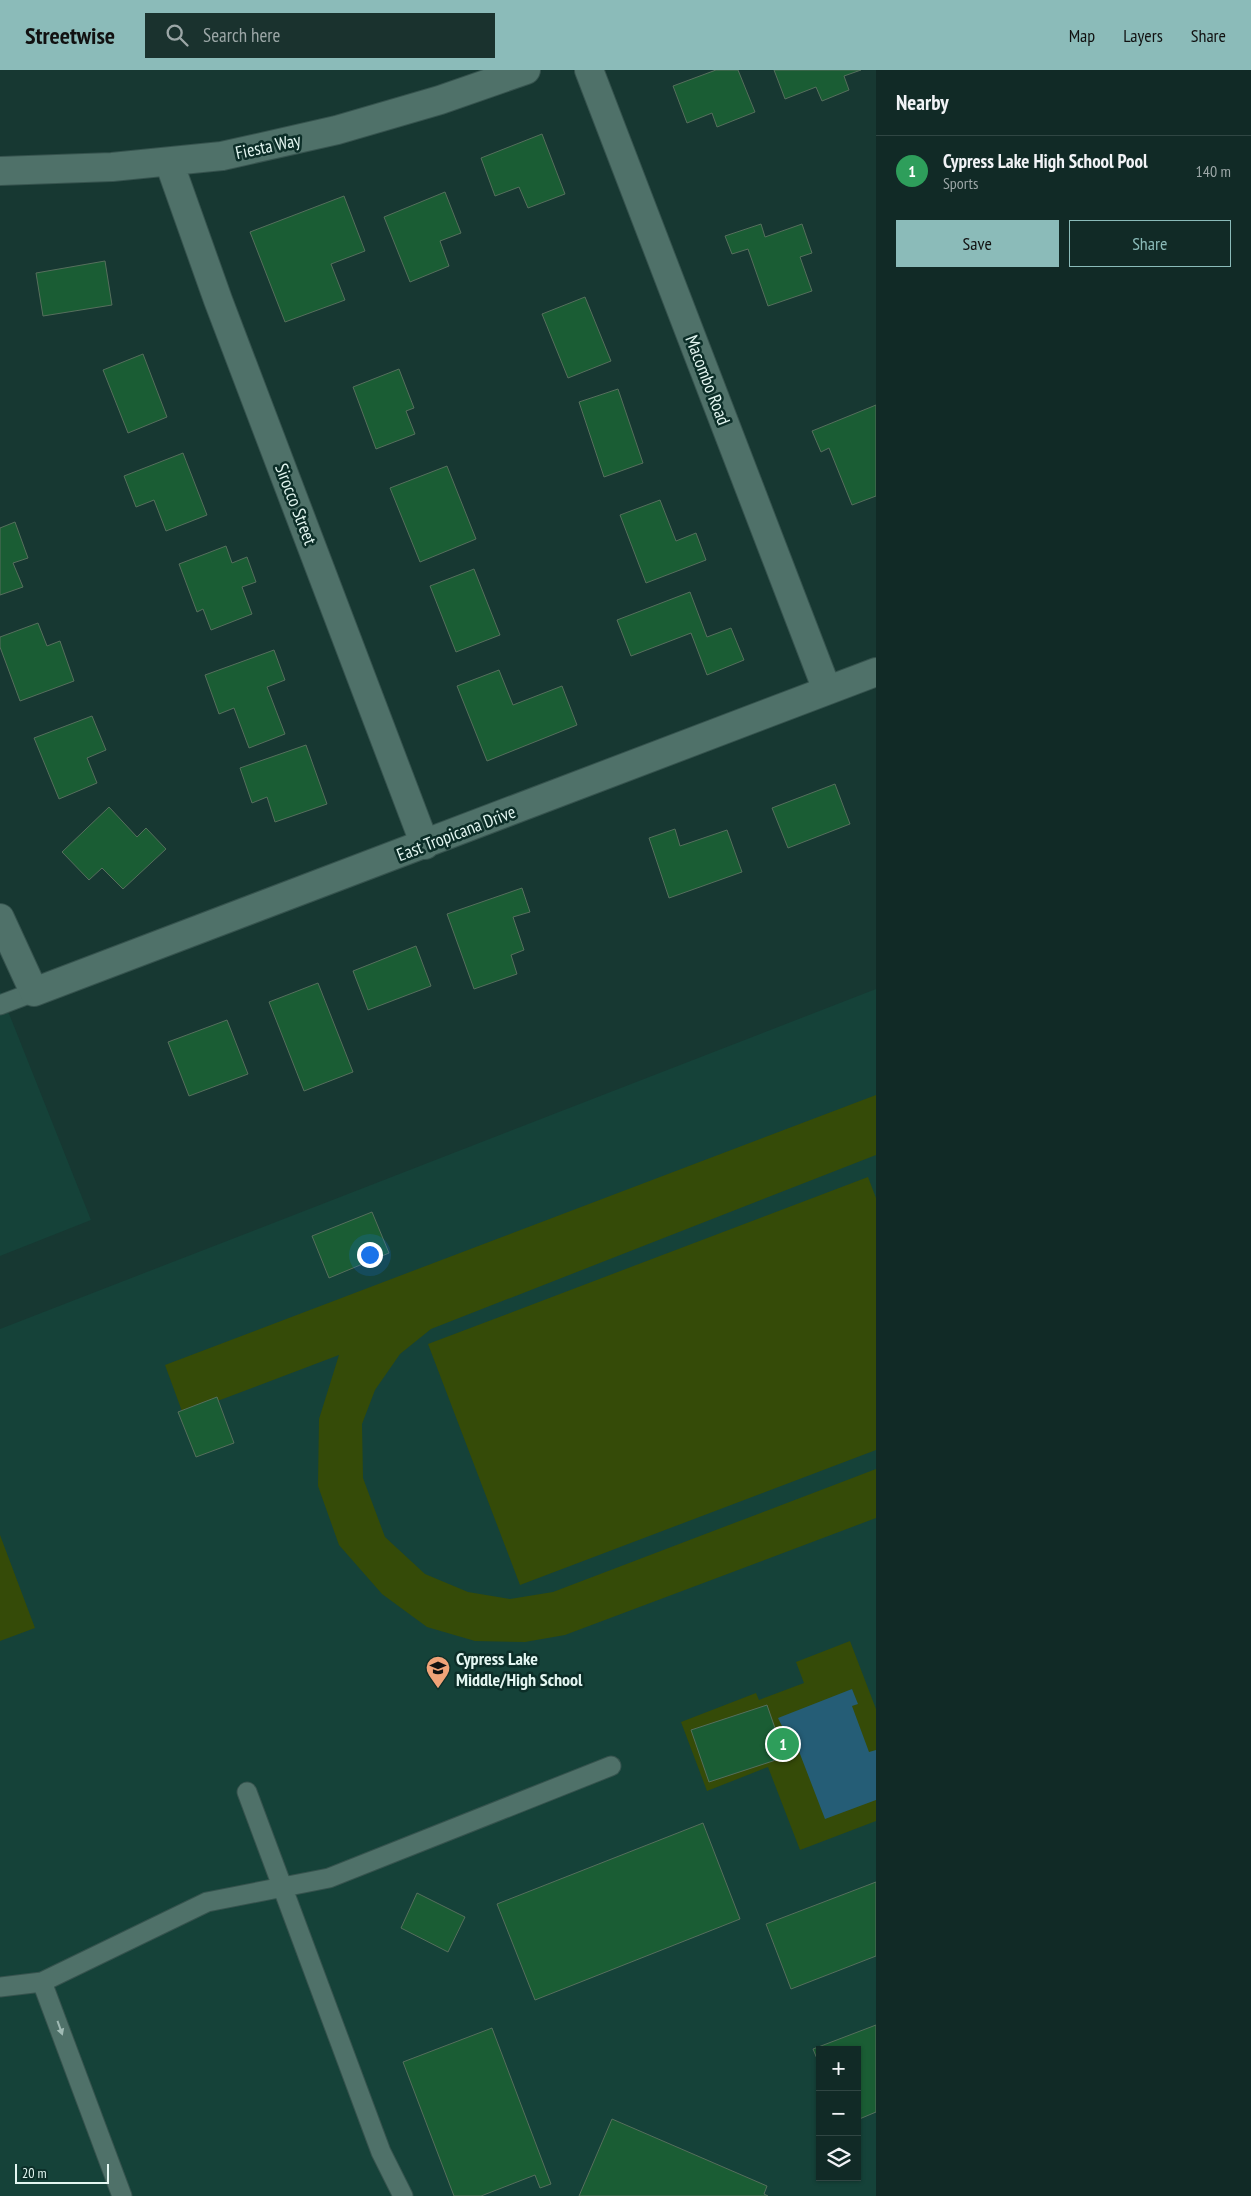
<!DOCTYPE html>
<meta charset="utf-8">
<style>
body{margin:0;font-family:"PT Sans Narrow",sans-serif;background:#1a322e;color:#f1f3f6}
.controls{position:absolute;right:15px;bottom:15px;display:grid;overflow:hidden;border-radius:0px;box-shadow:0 1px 4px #0004}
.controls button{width:45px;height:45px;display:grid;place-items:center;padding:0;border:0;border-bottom:1px solid #304643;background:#112a26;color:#f1f3f6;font:25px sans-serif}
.scale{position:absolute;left:15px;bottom:12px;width:94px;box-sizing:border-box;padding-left:5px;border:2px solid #e3f6f1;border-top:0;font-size:14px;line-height:18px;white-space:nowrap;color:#e3f6f1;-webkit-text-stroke:4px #0c2e28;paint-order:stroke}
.you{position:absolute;left:369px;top:1184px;width:18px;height:18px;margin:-12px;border:4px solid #fff;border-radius:50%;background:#1a73e8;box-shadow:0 0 0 8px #1a73e833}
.badge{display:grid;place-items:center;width:32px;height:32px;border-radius:50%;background:#8bbbb9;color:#fff;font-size:16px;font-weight:700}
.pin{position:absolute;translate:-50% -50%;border:2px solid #fff;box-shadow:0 1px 5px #0006}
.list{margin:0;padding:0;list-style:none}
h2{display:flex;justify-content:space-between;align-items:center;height:65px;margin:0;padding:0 20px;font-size:21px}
h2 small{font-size:16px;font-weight:400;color:#9ca7a7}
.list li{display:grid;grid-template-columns:32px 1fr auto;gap:15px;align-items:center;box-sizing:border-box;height:70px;padding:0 20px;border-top:1px solid #304643}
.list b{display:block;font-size:19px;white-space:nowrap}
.list p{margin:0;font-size:16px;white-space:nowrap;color:#9ca7a7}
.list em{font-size:16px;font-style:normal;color:#9ca7a7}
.actions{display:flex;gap:10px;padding:15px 20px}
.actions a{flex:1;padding:11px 0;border:1px solid #8bbbb9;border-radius:0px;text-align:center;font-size:18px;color:#8bbbb9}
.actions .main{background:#8bbbb9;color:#111}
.icon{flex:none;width:28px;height:28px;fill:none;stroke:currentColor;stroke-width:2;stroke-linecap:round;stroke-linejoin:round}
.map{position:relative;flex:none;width:876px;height:2126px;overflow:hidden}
header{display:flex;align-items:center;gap:30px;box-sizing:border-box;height:70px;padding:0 25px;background:#8bbbb9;color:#111}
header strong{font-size:24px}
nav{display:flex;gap:28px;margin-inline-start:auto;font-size:18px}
.search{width:350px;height:45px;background:#1a322e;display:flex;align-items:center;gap:12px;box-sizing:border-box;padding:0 18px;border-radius:0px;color:#9ca7a7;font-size:19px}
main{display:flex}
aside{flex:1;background:#112a26}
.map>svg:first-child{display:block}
.built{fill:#154239;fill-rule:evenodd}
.green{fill:#354b08}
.water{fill:#255d76}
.building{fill:#1a5d34;stroke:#566f5d}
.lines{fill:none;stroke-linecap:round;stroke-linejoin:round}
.lane-casing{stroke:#36534e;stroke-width:21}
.street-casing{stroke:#36534e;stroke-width:30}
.lane{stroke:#4f7169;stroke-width:19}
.street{stroke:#4f7169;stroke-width:28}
.oneway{fill:#a0bab4}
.labels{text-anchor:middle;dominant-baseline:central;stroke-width:5;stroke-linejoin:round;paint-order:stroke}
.street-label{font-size:18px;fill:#e3f6f1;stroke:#0c2e28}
.poi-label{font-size:18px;font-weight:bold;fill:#e3f6f1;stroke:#0c2e28;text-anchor:start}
</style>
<header>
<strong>Streetwise</strong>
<div class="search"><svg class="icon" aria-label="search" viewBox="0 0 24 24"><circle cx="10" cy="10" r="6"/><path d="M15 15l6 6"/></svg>Search here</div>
<nav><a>Map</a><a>Layers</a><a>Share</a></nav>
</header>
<main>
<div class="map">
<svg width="876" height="2126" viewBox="0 0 876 2126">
<rect width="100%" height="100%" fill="#173832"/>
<!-- built -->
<path class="built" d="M876,919V2126H0V1259ZM820,1980H857V2107H820Z
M0,921L91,1150L0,1186Z"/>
<!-- green -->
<path class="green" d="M876,1025V1085L431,1259L400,1284L375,1320L362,1354L363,1408L385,1467L425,1504L468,1522L510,1529L553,1522L876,1399V1448L565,1565L525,1572L475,1571L427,1557L382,1524L339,1475L318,1416L319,1349L339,1285L183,1344L165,1295Z
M868,1107L876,1128V1380L520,1515L428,1274Z
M0,1465L35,1558L0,1571Z
M850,1571L876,1639V1751L800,1780L768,1697L707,1721L681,1652L756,1623L759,1630L804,1613L796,1592Z"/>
<!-- water -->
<path class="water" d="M852,1619L858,1634L852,1636L869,1682L876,1680V1730L825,1749L790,1658L784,1660L778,1648Z"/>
<!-- building -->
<path class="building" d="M716,0H738L755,42L717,57L712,43L687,53L673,16Z
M774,0H861L844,6L849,20L822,31L816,17L785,29Z
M542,64L565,124L528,138L519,117L495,126L481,88Z
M445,122L461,163L440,171L449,196L410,212L384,147Z
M344,126L365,181L331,194L345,230L285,252L250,162Z
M761,154L765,167L802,154L812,183L800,187L812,221L768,236L748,179L732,184L725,166Z
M105,191L112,235L43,246L36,203Z
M585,227L611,291L568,308L542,244Z
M143,284L167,347L128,363L103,300Z
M399,299L414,338L406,341L415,364L376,379L353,317Z
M618,319L643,393L604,407L579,332Z
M876,335V426L852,435L829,378L821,382L812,361Z
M183,383L207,445L166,461L154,430L136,437L124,406Z
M447,396L476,469L420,492L390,418Z
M660,430L676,471L696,463L706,490L646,513L620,445Z
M15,452L28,488L13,493L23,517L0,525V458Z
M226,476L232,493L247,487L256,512L242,517L252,544L211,560L203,539L197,542L179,494Z
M474,499L500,565L456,582L430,516Z
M690,522L707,567L731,558L744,590L707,605L691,563L631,586L617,550Z
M38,553L47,576L60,571L74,611L20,631L0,577V567Z
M274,580L285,610L267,617L285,664L249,678L234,638L219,644L205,605Z
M499,600L513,635L562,616L577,655L487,691L457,616Z
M92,646L106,680L87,688L97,713L59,729L34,668Z
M306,675L327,734L275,752L267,727L252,733L240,698Z
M835,714L850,754L788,778L772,738Z
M109,737L137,767L146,758L166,779L123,819L102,798L89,810L62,782Z
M675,759L680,776L727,760L742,802L669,828L649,768Z
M522,818L530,842L513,847L524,880L511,885L517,904L474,919L447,844Z
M416,876L431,916L368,940L353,901Z
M318,913L353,1002L304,1021L269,932Z
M227,950L248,1004L189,1026L168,972Z
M372,1142L389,1183L329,1208L312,1166Z
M217,1327L234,1373L196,1387L178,1342Z
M767,1635L785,1687L709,1712L691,1660Z
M703,1753L740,1849L535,1930L497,1834Z
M876,1812V1886L791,1919L766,1854Z
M417,1823L465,1847L448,1882L401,1858Z
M876,1955V2042L857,2050V1980H820V1996L813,1979Z
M492,1958L551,2114L540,2118L535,2105L481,2126H454L403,1992Z
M612,2049L767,2116L764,2124L768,2126H579Z"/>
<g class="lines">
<defs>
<path id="lane" d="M0,935L34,922
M247,1722L381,2082L403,2126
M42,1912L122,2126
M0,1917L42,1912L207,1832L329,1808L611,1696"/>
<path id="street" d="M589,0L827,620
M169,92L218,230L425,775
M0,101L112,97L222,86L337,60L440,30L526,0
M0,848L34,922L876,602"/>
</defs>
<!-- lane casing -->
<use href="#lane" class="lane-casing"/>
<!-- street casing -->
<use href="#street" class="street-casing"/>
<!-- lane -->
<use href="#lane" class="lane"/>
<!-- street -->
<use href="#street" class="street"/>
</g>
<!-- one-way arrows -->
<defs><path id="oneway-solid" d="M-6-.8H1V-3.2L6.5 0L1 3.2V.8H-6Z" transform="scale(1.25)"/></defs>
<use class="oneway" href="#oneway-solid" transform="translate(60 1958) rotate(70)"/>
<!-- icons -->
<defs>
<symbol id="school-pin" viewBox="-11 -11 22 30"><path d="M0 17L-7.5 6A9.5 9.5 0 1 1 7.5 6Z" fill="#f0a378" stroke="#0c2e28"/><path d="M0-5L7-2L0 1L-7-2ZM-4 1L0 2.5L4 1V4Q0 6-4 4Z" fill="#111"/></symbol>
</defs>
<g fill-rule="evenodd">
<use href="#school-pin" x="424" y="1584" width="28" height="38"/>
</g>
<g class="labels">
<!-- street labels -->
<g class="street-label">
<text transform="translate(268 76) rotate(-12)">Fiesta Way</text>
<text transform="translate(708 310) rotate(69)">Macombo Road</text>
<text transform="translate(296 434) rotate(69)">Sirocco Street</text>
<text transform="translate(456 763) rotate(-21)">East Tropicana Drive</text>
</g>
<!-- poi labels -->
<g class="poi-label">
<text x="456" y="1588">Cypress Lake<tspan x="456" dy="21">Middle/High School</tspan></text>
</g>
</g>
</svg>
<div class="controls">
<button>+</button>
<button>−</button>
<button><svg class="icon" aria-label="layers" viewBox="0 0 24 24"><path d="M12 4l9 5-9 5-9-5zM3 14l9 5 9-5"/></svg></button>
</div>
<div class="scale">20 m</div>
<div class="you"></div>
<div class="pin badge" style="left:783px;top:1674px;background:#2e9e5b">1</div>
</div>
<aside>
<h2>Nearby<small></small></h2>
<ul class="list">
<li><span class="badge" style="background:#2e9e5b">1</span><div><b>Cypress Lake High School Pool</b><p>Sports</p></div><em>140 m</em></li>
</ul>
<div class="actions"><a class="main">Save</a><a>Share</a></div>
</aside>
</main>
